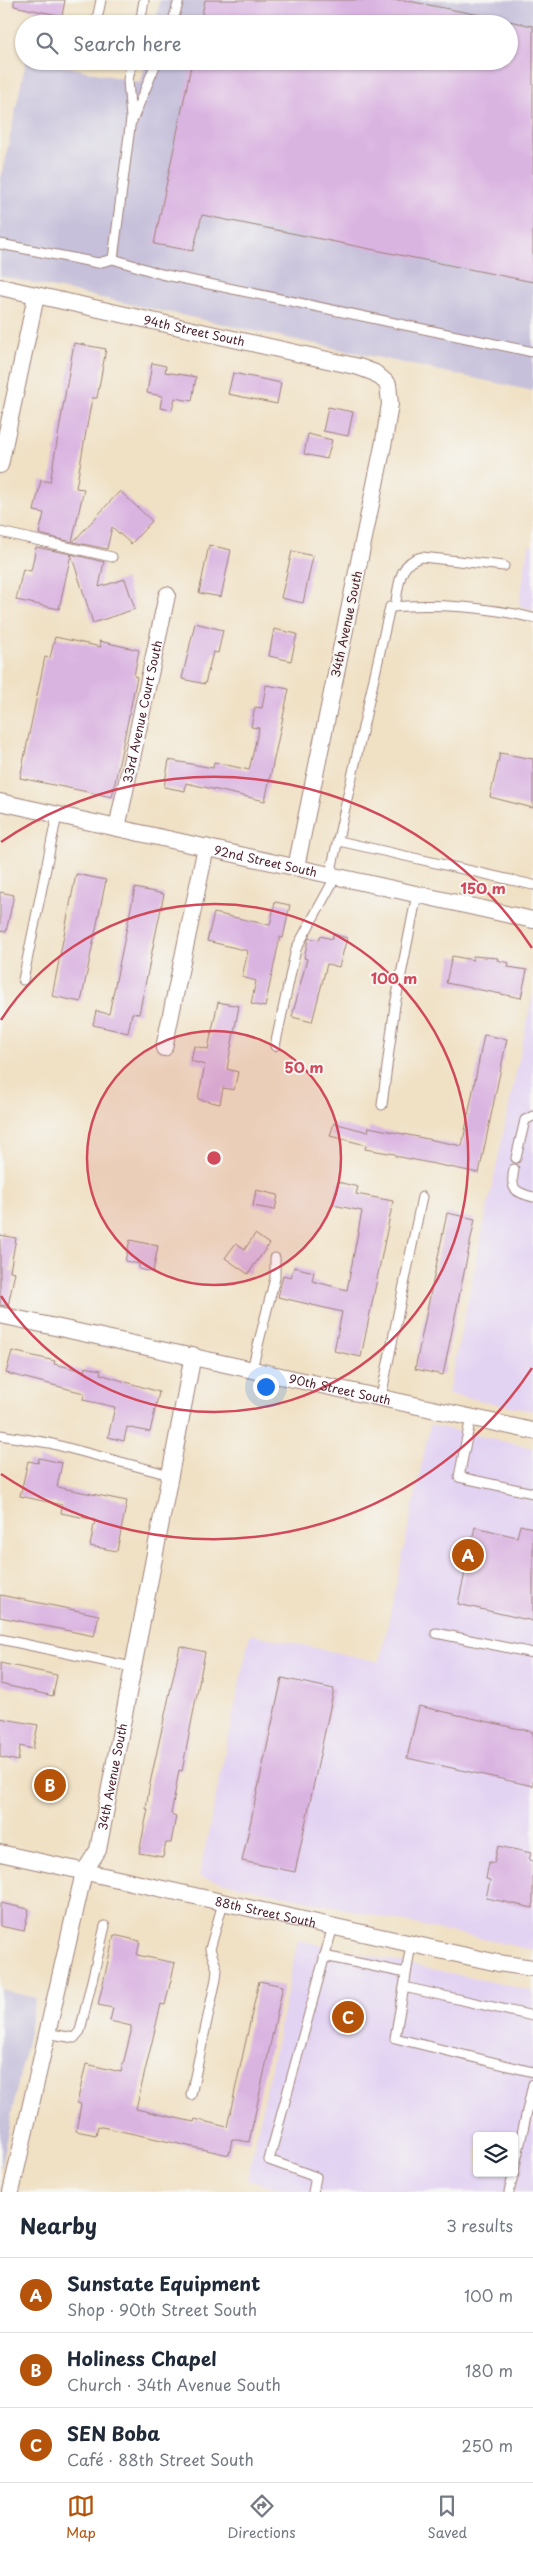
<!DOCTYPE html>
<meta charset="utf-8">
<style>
body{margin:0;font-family:"Playpen Sans",sans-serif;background:#f6f6f7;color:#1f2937}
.controls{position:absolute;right:15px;bottom:15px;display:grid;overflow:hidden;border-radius:5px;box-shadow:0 1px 4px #0004}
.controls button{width:45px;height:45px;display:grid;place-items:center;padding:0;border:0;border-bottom:1px solid #e0e1e3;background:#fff;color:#1f2937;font:25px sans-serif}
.you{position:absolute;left:265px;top:1386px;width:18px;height:18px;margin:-12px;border:4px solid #fff;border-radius:50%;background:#1a73e8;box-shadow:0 0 0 8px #1a73e833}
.badge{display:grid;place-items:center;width:32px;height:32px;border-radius:50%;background:#b45309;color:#fff;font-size:16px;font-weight:700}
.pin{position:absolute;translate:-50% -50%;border:2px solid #fff;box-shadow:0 1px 5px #0006}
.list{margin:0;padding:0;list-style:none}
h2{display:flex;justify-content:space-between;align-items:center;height:65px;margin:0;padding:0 20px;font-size:21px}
h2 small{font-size:16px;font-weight:400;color:#747a83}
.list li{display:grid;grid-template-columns:32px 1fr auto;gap:15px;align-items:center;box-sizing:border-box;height:75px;padding:0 20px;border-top:1px solid #e0e1e3}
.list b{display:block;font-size:19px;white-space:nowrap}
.list p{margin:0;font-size:16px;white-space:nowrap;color:#747a83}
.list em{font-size:16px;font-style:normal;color:#747a83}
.icon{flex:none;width:28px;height:28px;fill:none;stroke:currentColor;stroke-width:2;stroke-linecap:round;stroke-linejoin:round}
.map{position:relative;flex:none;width:533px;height:2192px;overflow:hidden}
.search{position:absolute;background:#fff;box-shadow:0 1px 4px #0004;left:15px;right:15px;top:15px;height:55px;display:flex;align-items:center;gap:12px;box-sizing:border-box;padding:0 18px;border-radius:28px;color:#747a83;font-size:19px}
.sheet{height:290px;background:#fff}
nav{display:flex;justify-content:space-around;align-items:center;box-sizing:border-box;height:70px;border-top:1px solid #e0e1e3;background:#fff;font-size:14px;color:#747a83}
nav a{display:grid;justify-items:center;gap:2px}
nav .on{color:#b45309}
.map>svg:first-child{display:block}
.built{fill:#e3d3f2;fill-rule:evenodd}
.industrial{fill:#c6c0da}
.building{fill:#dab4e1}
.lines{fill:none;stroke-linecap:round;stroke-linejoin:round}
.service-casing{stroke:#9d8078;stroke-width:11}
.minor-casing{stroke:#9d8078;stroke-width:18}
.service{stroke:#fff;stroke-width:9}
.minor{stroke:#fff;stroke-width:16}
.ring{fill:none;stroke:#d1495b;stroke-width:2.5}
.labels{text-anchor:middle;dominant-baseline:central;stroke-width:4;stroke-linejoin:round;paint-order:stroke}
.street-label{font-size:12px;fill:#4a1f2b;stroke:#f6f6f2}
.centre{fill:#d1495b;stroke:#f6f6f2;stroke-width:2.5}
.ring-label{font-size:15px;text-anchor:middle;font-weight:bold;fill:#d1495b;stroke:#f6f6f2;stroke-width:4;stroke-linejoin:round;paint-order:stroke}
</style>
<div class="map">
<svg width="533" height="2192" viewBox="0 0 533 2192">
<rect width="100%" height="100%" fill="#f6f6f2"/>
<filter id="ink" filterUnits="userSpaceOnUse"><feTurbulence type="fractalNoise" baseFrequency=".02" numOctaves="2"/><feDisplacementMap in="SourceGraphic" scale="10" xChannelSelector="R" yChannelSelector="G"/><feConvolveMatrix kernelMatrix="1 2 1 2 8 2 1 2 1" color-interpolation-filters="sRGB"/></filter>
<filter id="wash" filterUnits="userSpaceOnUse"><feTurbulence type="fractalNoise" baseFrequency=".0096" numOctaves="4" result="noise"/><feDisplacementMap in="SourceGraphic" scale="20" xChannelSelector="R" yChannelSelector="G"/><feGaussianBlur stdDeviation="1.12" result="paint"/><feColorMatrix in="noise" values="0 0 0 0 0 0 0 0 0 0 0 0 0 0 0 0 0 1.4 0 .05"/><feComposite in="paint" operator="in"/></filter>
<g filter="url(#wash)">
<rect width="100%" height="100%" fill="#f0e1c5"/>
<!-- built -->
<path class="built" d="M529,545L533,546V610L519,605Z
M533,993V1411L448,1394Z
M430,1425L533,1448V1950L199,1877L250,1634L380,1662Z
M298,1940L533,1991V2192H297L247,2180ZM477,2136H514V2173H477Z"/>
<!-- industrial -->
<path class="industrial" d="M160,0H533V391L0,276V183L26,61H41L141,83L146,61H509V24H155Z
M0,1990L36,1998L0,2169Z"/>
<g id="blocks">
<!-- building -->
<path class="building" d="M14,0H65L62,16L14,6Z
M205,0H403L490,17L489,24H200Z
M509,21L533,26V282L202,215L193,251L154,244L192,61H509Z
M74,343L106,349L97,398H92L76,488L84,489L72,542L39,534L44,513L34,511L41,480L50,482Z
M152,363L166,366L165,372L196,377L192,401L175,398L172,410L160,408L162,396L147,393Z
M233,373L281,383L277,404L228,394Z
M328,407L353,412L348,436L323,431Z
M308,434L332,440L327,459L304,454Z
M120,491L152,521L131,544L112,527L107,549L73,542Z
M209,545L231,550L221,597L199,593Z
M36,547L71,554L59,609L16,600L23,569L31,571Z
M292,551L313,556L303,603L281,598Z
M71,554L104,562L99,587L125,579L135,609L93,623Z
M195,623L223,630L218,653L213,652L205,684L182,679Z
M274,629L297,634L291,661L269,656Z
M55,637L101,647L99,641L139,650L134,676L137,677L112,797L20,778L45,657L50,658Z
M266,685L289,689L265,801L186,783L185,791L164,787L169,760L213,768L214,762L249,770L259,728L251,727L255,707L262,708Z
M500,753L533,759V808L490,797Z
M76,874L106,880L81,1002L52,996Z
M135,888L164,894L139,1014L132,1013L128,1033L93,1025L96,1011L109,1014Z
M0,892L14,895L6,932L0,931Z
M275,902L290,905L283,938L280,937L265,1007L251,1004L256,981L242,977L248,951L207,941L214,913L270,925Z
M333,934L347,938L339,967L327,964L312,1022L292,1017L307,959L304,958L308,940L309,938L319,940L320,936L332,939Z
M452,956L473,960V956L498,958L497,960L509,963L508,967L527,970L521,998L446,983Z
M218,1002L239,1006L227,1069L238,1072L234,1090L223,1088L220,1104L198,1099L205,1065L191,1061L194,1046L208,1049Z
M484,1035L507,1039L479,1173L395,1156V1154L365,1149L366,1145L330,1136L334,1123L368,1132L369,1127L462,1146Z
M338,1182L358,1187L356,1194L393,1201L361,1357L334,1351L342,1312L278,1297L283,1275L291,1277L294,1267L314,1272L312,1281L347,1290L362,1211L333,1205Z
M256,1190L278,1195L275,1210L253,1206Z
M447,1213L475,1219L443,1375L415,1369Z
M255,1234L269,1244L248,1274L225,1258L236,1243L245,1249Z
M0,1235L16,1238L10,1271L15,1272L8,1306L0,1305Z
M130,1240L158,1246L153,1272L139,1269V1264L125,1261Z
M12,1351L55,1361L54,1364L84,1371L85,1367L101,1370L100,1374L159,1392L150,1432L127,1427L124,1441L108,1437L115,1407L83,1400L84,1393L6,1373Z
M39,1458L62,1463L57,1487L127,1501L117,1551L90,1546L95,1520L61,1513L62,1505L20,1496L28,1461L38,1463Z
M520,1525L533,1528V1621L458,1604L475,1527L517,1537Z
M0,1595L99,1615L94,1636L0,1617Z
M180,1646L205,1652L182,1771L179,1770L176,1787L171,1814L176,1816L171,1843H166L163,1857L139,1853L148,1809H146L149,1788Z
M0,1663L57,1675L53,1696L0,1684Z
M282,1678L334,1689L295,1872L242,1861Z
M419,1706L533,1732V1786L407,1758Z
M0,1718L38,1725L33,1749L20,1746L18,1761L0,1757Z
M498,1846L531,1853L529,1860L533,1861V1908L486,1898L490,1880L486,1879L489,1862L494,1863Z
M0,1903L29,1909L24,1931L0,1926Z
M114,1935L140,1941L137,1955L175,1963L165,2005L161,2004L136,2109L194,2122L195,2119L227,2127L259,1981L283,1986L249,2142L232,2139L229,2155L98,2126L96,2135L76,2131L81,2104L77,2103L86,2064L121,2072L131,2032V2026L110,2021L113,2008L98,2005Z"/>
</g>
</g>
<g filter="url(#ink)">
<use href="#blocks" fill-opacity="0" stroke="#9d8078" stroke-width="1"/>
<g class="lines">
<defs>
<path id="service" d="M96,24L101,0
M140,24L144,0
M172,24L179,0
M132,61L128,80L131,119L113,259L161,274L533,352
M132,121L157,61
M0,244L98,263L113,259
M0,532L112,557
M395,607C399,586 398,562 422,557L504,566
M339,841L533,885
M330,875L390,607C436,603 488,607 533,618
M23,980L57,815
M275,1046L296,949L336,876
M382,1105L395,1005L417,894
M516,1158L525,1120L533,1116
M514,1169C510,1189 514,1192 533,1197
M252,1369L275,1278V1258
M381,1397L422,1197
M471,1417L459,1477L533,1493
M0,1435L49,1443L170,1475
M436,1633L533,1653
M0,1639L132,1667
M411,1944L404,1987L533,2016
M324,1956L406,1973
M404,1987L395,2038L533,2072
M46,2033L74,2038L80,2031L105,1926
M191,2095L216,1979L217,1969L210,1949L223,1903
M514,2170L533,2084
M313,2192L316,2177L269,2160L333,1926
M509,2192L514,2173"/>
<g id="minor">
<path id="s1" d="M0,287L359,367L375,373L388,384L390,404L384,441L296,867"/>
<path d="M0,465L36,296"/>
<path id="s2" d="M0,802L533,920"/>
<path id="s3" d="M117,828L167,595"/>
<path d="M164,1048L206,847"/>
<path id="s4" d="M0,1315L533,1431"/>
<path id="s5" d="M0,1853L498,1963L533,1968"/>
<path id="s6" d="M11,2192L84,1872L98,1850L193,1355"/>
</g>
</defs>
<!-- service casing -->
<use href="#service" class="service-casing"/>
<!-- minor casing -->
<use href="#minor" class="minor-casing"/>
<!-- service -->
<use href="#service" class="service"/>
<!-- minor -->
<use href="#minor" class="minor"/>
</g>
</g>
<!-- distance rings -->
<circle cx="214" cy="1158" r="127" fill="#d1495b" fill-opacity=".12"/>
<g class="ring">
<circle cx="214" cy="1158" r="127"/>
<path d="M1 1020A254 254 0 1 1 1 1296"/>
<path d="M532 1368A381 381 0 0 1 1 1474M1 842A381 381 0 0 1 532 948"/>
</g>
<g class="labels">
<!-- street labels -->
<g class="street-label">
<text stroke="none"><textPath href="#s1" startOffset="199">94th Street South</textPath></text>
<text transform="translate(346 624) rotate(-78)">34th Avenue South</text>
<text stroke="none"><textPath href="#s3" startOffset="119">33rd Avenue Court South</textPath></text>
<text stroke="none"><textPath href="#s2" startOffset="272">92nd Street South</textPath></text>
<text stroke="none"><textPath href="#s4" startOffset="348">90th Street South</textPath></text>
<text stroke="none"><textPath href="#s6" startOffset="429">34th Avenue South</textPath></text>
<text stroke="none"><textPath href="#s5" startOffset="272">88th Street South</textPath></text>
</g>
</g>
<circle cx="214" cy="1158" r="8" class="centre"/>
<g class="ring-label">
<text x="483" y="894">150 m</text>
<text x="394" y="984">100 m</text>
<text x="304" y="1073">50 m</text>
</g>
</svg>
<div class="controls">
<button><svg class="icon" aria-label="layers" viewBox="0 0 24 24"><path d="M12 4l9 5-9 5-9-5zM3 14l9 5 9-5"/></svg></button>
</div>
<div class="you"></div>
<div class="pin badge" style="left:468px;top:1555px">A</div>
<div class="pin badge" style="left:50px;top:1785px">B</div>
<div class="pin badge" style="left:348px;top:2017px">C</div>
<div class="search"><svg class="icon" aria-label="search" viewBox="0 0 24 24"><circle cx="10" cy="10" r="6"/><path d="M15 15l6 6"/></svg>Search here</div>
</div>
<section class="sheet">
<h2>Nearby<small>3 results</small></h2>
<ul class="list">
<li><span class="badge">A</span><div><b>Sunstate Equipment</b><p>Shop · 90th Street South</p></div><em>100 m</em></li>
<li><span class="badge">B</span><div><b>Holiness Chapel</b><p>Church · 34th Avenue South</p></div><em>180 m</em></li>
<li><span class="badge">C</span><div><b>SEN Boba</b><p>Café · 88th Street South</p></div><em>250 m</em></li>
</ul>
</section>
<nav>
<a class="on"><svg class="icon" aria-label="map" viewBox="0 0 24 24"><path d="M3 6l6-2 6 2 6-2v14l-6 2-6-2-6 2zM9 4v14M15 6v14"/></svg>Map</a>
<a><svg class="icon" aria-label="directions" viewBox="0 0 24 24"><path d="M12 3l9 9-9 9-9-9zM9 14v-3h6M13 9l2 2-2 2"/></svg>Directions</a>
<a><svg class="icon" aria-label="saved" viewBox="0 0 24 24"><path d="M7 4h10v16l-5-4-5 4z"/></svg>Saved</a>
</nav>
